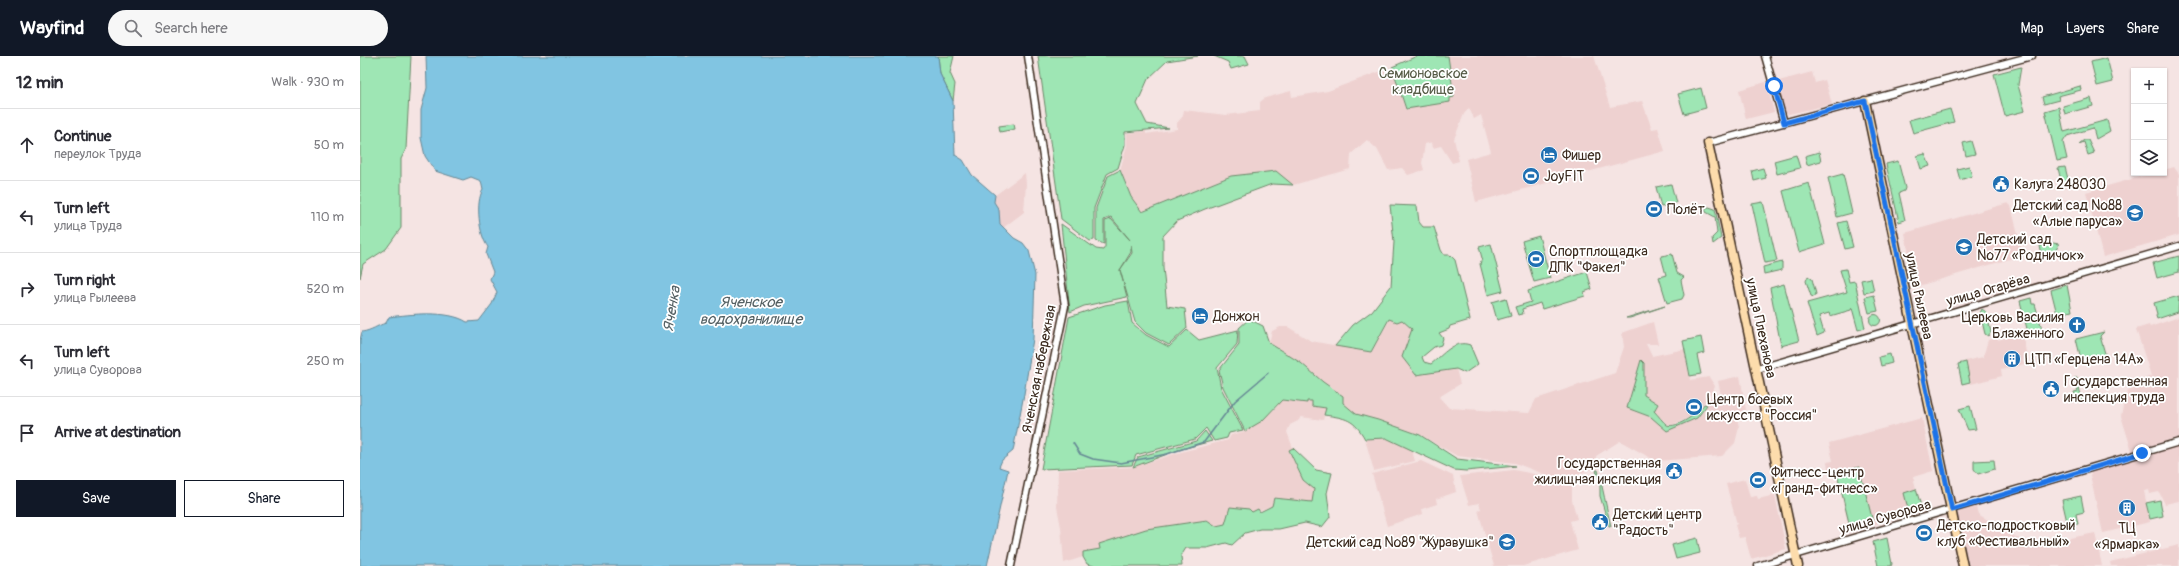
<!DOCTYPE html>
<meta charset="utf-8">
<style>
body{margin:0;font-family:Pangolin,sans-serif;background:#f7f7f7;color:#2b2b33}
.controls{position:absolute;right:12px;top:12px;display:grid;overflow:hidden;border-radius:0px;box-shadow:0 1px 3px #0004}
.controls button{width:36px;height:36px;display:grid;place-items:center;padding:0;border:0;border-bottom:1px solid #e1e1e2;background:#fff;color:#2b2b33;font:20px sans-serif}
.stop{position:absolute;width:12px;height:12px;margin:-9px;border:3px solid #1a73e8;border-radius:50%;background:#fff}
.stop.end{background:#1a73e8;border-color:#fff;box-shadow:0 1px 4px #0008}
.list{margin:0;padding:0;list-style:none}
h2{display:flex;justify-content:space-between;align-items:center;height:52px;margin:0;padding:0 16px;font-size:17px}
h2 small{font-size:13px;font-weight:400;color:#7c7c81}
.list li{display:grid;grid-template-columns:26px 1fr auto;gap:12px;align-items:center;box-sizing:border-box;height:72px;padding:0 16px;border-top:1px solid #e1e1e2}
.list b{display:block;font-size:15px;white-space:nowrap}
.list p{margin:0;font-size:13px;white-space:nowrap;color:#7c7c81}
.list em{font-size:13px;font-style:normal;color:#7c7c81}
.actions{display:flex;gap:8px;padding:12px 16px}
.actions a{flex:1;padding:9px 0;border:1px solid #111827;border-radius:0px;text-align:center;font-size:14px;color:#111827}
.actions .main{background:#111827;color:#fff}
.icon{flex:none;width:22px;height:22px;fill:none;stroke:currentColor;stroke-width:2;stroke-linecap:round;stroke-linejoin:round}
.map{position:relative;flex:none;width:1819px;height:510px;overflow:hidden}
header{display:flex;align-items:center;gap:24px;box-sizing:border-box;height:56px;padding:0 20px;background:#111827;color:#fff}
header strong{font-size:19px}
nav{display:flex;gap:22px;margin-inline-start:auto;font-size:14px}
.search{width:280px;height:36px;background:#f7f7f7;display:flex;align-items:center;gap:10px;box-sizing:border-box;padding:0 14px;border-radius:22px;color:#7c7c81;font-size:15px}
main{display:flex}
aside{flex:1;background:#fff}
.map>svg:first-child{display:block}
.built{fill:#eed1d0}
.green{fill:#9ee6b4;stroke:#6c8869}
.water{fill:#81c5e2;stroke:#658794}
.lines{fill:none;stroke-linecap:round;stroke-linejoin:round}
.stream{stroke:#658794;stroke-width:1.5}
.minor-casing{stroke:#3b2a1e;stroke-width:9}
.major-casing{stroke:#3b2a1e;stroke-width:11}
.minor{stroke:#fff;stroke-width:6}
.major{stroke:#fddcac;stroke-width:8}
.route{stroke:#1a73e8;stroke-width:5}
.labels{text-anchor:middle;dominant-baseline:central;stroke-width:3.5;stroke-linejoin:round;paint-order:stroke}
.park-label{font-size:14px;fill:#545944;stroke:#fff}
.poi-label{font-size:14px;fill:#3b2a1e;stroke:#fff;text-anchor:start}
.street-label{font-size:14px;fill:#3b2a1e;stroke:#fff}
.water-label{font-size:15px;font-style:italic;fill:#546063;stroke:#fff}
</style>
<header>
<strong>Wayfind</strong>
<div class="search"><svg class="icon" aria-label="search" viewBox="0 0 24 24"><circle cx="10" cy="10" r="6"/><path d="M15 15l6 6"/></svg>Search here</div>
<nav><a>Map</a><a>Layers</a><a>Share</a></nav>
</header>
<main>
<aside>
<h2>12 min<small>Walk · 930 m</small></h2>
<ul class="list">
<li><svg class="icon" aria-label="ahead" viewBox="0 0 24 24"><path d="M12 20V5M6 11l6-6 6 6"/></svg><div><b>Continue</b><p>переулок Труда</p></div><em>50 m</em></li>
<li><svg class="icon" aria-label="left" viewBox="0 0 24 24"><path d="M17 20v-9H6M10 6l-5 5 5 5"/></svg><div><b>Turn left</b><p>улица Труда</p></div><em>110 m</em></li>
<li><svg class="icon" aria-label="right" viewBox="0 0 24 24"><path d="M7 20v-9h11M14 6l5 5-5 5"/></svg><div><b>Turn right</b><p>улица Рылеева</p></div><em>520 m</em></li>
<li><svg class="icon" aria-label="left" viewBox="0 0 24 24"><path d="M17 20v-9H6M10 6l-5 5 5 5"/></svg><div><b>Turn left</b><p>улица Суворова</p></div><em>250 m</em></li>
<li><svg class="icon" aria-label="arrive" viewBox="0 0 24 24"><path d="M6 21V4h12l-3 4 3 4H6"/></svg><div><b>Arrive at destination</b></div></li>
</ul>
<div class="actions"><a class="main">Save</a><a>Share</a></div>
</aside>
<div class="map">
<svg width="1819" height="510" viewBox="0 0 1819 510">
<rect width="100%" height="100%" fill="#f5e4e3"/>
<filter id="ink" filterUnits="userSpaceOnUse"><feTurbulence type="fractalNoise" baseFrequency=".025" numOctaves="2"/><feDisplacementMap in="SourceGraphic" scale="8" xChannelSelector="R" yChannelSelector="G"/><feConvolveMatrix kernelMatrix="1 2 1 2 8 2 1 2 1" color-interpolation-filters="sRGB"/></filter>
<g filter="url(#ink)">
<!-- built -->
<path class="built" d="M1088,0H1234L1250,51L1282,45L1292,73L1298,72L1305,95L1116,146L1106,103L1131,96L1121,59L1114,63L1109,52L1104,58L1094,83L1099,105L1092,107L1081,90L1073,92L1072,86L1065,88L1062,107L1064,114L1048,119L1042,112L1028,114L1017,93L1007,84L991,98L990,113L933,129L916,116L871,120L782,156L771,141L760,114L767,89V77L786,75V78L817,73V67L823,60L824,54L866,59L900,55V46L905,42L931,35L932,41L968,35L1032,11L1046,53L1094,41Z
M1452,16L1455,27L1465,24L1472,48L1429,58L1426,57L1415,26Z
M1406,26L1414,56L1386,63L1379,34Z
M1814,111L1819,118V179L1743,201L1726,136L1793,117H1804V114Z
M665,117L666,128L664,156L643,172L640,168V159L634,146V140Z
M1648,147L1651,150L1663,199L1555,231L1545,177Z
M1819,261V381L1772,395L1761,360L1764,346L1768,335L1783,329L1784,323L1791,320L1776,273L1789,269L1790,271Z
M1030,263L1042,264L1052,273L1056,318L1096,313L1100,328L1079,341L1089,352L1169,357L1176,343L1255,317L1264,291L1262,277L1293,266L1298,288H1286L1292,300L1325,293L1330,324L1349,321L1355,330L1336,359L1312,369L1307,368L1294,355L1298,348L1284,339V307L1272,354L1291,361L1307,375L1337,362L1345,353L1353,337L1362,344L1358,325L1380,320L1386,354L1376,357L1379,371L1375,387L1362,400L1296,405L1260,385L1236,400L1235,411L1219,418L1212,429V444L1217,463L1210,465L1218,494L1163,510H1134L1118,454L1121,453L1119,447L1109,449L1100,420L1154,414L1194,422L1155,407L1097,400L1060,379L1018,364L996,358L983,347L974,333L963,326L941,307L909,287L912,275L920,271H928L951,285L1011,296Z
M1661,277L1663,278L1667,303L1663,304L1664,308L1641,314L1642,320L1611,328L1605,305L1623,301L1628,284L1638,281V284Z
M922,344L946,347L947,344L952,345V350L966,352L963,364L941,361L938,365L930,369L927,376L933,392L929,395L943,424L955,433L952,446L915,442L912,450L865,468L856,470L847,464L739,488L740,493L723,496V501L704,507L701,471L697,451L698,414L773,411L821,396L868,384L871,379L885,375L918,350L917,348Z
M1562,362L1573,415L1553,421L1562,455L1490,475L1476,415L1469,417L1467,406L1473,405L1469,387Z
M1026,382L1051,392L1055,405L1014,415L1005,383Z
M1819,390V445L1805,448L1799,436L1790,438L1789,434L1784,435L1790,466L1743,477L1730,419L1732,416Z
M1061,405L1093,420L1096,436L1076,443L1077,448L1062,453L1063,458L1027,470L1012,418Z
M1385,423L1390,441L1397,440L1398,443L1415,439L1426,493L1391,503L1385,481L1379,482L1375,469L1377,468L1366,428Z
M1616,451L1618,458L1664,486L1675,489L1735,477L1742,510H1609L1597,459L1600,455Z
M1819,489V510H1751L1750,506Z"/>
<!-- green -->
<path class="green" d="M0,0H51L46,93L41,103V172L26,193L3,208L0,222Z
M578,0H594L590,17L595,28L593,45L580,18Z
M678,0H838L807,5L788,23L777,48L787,68L809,72L765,76V89L758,112L747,118L734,152V184L730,185L701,163Z
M854,0H885L889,8L871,13L868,6Z
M1057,0H1088L1094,41L1090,42V46L1046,53L1032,11Z
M1747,2L1753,26L1737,30L1731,6Z
M1661,11L1658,29L1665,55L1645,60L1634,18Z
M1720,30L1721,34L1698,40L1699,44L1684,48L1682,41Z
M1341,32L1346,52L1324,58L1318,38Z
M1731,42L1733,50L1705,58L1703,50Z
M1699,51L1704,76L1747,64L1750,75L1736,83L1733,72L1707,80L1703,86L1707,103L1697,105L1685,55Z
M1590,53L1594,66L1553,77L1549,64Z
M654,68L655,73L640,76L639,70Z
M1724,84H1728L1734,97L1728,99L1724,86L1719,88Z
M1611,85L1615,98L1606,100L1603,87Z
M1459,96L1461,105L1447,109L1445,100Z
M1565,98L1570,110L1561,113L1557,100Z
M1436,99L1440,112L1417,118L1414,105Z
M1538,105L1545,132L1544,135L1539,137L1545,164L1539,166L1526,108Z
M1609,110L1612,120L1600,124L1597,113Z
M1705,111L1709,127L1702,129L1698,112Z
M1403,112L1406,122L1394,125L1392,115Z
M760,114L771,141L782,156L871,120L916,115L933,129L912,128L845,153L817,165L803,180V212L807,250L825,253L827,272L809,289L786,277L775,266L760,214L772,197L771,189V196L760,214L767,241L724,250L710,256L701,168L736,193L743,194L745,191V165L751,163L770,184L751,161L744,164V188L736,185V152L748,120Z
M1483,118L1492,157L1477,161L1468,122Z
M1449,127L1465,188L1439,196L1423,135Z
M1311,128L1316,147L1301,151L1296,131Z
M1403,146L1417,205L1405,207L1392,148Z
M1030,149L1057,150L1059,166L1063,171H1074L1081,194L1084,199H1090L1095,204L1110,264L1090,270L1089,273L1079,277L1083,282L1081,289L1074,291L1062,301L1064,306L1071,308C1083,299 1094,283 1110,289L1118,308L1105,317L1096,313L1056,319L1042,301L1052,273L1042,264L1037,266L1029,263L1011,296L975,290L993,269L1012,255L1031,230L1034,186Z
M1349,151L1355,153L1361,182L1353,188L1352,182L1357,177L1355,161L1346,156L1345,152Z
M1486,165L1493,191L1485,193L1478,167Z
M1179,180L1190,222L1174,226L1162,185Z
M1693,187L1699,188L1695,196L1682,200L1680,190Z
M1131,188L1143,235L1128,239L1120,208L1122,202L1119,191Z
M1312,198L1317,217L1324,221L1321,224L1324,239L1322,243L1307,247L1299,221L1306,219L1301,200Z
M1819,200V216L1797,222L1793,207Z
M1422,206V214L1404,218L1403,211Z
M1486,213L1489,226L1495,225L1505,272L1498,274L1492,252L1491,254L1470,260L1469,257L1459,260L1464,277L1457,280L1447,247L1487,236L1480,214Z
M1227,216L1232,233L1224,236L1225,240L1182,253L1180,247L1162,253L1163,258L1158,259L1155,251L1171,246L1168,235Z
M1448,220L1452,223L1456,238L1454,241L1451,240L1446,225Z
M1511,222L1514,235L1504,237L1501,224Z
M1424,228L1439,285L1421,290L1410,232Z
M1707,229L1712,255L1697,258L1691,234Z
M1514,239L1518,255L1509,257L1505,241Z
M1819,240L1818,256L1797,263L1796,260L1797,258L1794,247Z
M1146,242L1151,260L1137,264L1132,246Z
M1671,242L1672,248H1675L1682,273L1668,277L1660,245Z
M768,245L772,267L786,279L809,291L827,274L839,284L878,274L877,288L857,312L861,332L883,374L869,377L867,382L854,385L846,372L835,383L776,399L772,409L681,413L709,261L745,249Z
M1305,250L1270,262H1266Z
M1622,253L1626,256L1631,276L1628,280L1625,278L1620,257Z
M1509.5 264a5.5 5.5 0 1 1 11 0a5.5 5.5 0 1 1-11 0Z
M889,263L903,270L909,287L941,307L963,326L983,340V347L996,358L1018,364L1060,379L1097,403L1156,410L1106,415L1094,414L1026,382L1005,383C994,363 986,362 964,359L966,352L952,350V345H947V347L922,344L902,365L885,375L863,331L859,314L879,289V272Z
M1744,276L1740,280L1746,301L1722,307L1716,283Z
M1341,281L1344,297L1337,299L1341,318L1330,320L1323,285Z
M1530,298L1532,307L1521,310L1519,301Z
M1281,304L1284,307V339L1298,348L1294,355C1298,359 1303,366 1307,369C1317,373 1340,356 1344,348L1347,349L1337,362L1307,375L1291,361L1267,352Z
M1606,306L1610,326L1602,328L1598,308Z
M1714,322H1717L1722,344L1717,345L1714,336L1718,335Z
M1610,350L1616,373L1608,374L1599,353Z
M845,375L852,385L818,394L773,411L778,401L836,385Z
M933,392L956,414L972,417L967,437L970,461L962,471L945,467L919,473H900L885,477L872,489L866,487L847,492H826L821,500L822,510H734L727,508L723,501V496L740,493L739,488L786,473L847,464L856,470L865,468L870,451L889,453L892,456L898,453L900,456L912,450L914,442L952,446L954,433L943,424L929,394Z
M1634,404L1635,413L1618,418L1614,413V405Z
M1499,411L1513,466L1490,471L1477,417Z
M1236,414H1238C1243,432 1246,451 1251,470H1249L1240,440V429Z
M1556,433L1561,450L1548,453L1544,437Z
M1721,440L1724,456L1716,458L1718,468L1708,470L1702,444Z
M1800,444L1803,460L1790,463L1786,447Z
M1337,482L1340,497L1316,503L1312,489Z
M1527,482L1532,508L1531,510H1518L1513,486Z"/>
<!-- water -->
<path class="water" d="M66,0H578L580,18L593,45L595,99L603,104L612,119L635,139L634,146L639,154L640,168L654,182L663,187L669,195L675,219L673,283L664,338L653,395L642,404L639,411L648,414L627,510H0V284L2,276C13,274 16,270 26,267L29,261C51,258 88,254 107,266L119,265L132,248L137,236L130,223L133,216L126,198L128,191C119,180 115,145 123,134L121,125L111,121L103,124L75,115L65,100L61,82V54L67,32Z"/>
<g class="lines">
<!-- stream -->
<path class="stream" d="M713,387L720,398L733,403L761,407L807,398L844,386L875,345L908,317"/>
<defs>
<path id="minor" d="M1405,0L1424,67
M1348,87L1672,0
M1397,313L1819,190
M651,510L705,250L668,0
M1398,510L1819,386"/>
<path id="major" d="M1505,45L1603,510
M1348,87L1438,510"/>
</defs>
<!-- minor casing -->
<use href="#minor" class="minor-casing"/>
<!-- major casing -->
<use href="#major" class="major-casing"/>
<!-- minor -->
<use href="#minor" class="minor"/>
<!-- major -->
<use href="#major" class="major"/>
</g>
</g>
<g class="lines" filter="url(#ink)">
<!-- route -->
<path class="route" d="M1414,30L1424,67L1505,45L1592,454L1782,397"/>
</g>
<!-- icons -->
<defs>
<symbol id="hotel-disc" viewBox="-11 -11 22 22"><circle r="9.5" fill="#1f6fb2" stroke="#fff"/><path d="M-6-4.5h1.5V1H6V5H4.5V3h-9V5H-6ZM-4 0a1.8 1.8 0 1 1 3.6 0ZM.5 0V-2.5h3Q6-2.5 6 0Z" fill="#fff"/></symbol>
<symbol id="stadium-disc" viewBox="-11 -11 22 22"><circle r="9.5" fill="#1f6fb2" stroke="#fff"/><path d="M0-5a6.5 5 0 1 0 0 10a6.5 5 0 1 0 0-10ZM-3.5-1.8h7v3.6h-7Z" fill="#fff"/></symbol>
<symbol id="civic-disc" viewBox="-11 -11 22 22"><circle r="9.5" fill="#1f6fb2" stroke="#fff"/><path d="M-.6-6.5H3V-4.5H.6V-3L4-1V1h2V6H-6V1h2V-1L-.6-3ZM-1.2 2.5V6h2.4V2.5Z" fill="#fff"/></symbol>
<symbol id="school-disc" viewBox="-11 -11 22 22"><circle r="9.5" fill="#1f6fb2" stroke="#fff"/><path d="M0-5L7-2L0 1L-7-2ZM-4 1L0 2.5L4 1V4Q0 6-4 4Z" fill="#fff"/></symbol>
<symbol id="church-disc" viewBox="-11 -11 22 22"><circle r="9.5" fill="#1f6fb2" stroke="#fff"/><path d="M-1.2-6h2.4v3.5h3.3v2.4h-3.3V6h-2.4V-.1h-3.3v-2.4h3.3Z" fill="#fff"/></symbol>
<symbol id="building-disc" viewBox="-11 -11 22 22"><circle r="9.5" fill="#1f6fb2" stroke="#fff"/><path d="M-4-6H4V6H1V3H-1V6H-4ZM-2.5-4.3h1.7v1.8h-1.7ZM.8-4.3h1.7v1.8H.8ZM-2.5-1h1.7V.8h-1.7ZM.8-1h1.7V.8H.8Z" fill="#fff"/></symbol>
</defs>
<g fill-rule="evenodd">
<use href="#hotel-disc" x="1179" y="89" width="20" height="20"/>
<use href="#stadium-disc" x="1161" y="110" width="20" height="20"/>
<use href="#civic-disc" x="1631" y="118" width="20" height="20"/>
<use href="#stadium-disc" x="1284" y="143" width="20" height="20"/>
<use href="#school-disc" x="1765" y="147" width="20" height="20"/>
<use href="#school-disc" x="1594" y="181" width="20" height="20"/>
<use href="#stadium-disc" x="1166" y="193" width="20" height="20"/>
<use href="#hotel-disc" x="830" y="250" width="20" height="20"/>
<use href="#church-disc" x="1707" y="259" width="20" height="20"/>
<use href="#building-disc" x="1642" y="293" width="20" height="20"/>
<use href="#civic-disc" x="1681" y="323" width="20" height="20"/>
<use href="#stadium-disc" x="1324" y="341" width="20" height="20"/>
<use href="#civic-disc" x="1304" y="405" width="20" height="20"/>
<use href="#stadium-disc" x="1388" y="414" width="20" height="20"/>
<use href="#building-disc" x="1757" y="442" width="20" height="20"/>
<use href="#civic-disc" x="1230" y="456" width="20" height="20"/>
<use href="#stadium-disc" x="1554" y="467" width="20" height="20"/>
<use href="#school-disc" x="1137" y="476" width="20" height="20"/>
</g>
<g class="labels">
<!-- park labels -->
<g class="park-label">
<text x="1063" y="17">Семионовское<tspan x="1063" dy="16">кладбище</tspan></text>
</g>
<!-- poi labels -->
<g class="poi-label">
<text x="1202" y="99">Фишер</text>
<text x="1184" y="120">JoyFIT</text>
<text x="1654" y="128">Калуга 248030</text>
<text x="1762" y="149" text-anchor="end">Детский сад №88<tspan x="1762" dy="16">«Алые паруса»</tspan></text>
<text x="1307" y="153">Полёт</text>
<text x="1617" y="183">Детский сад<tspan x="1617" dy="16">№77 «Родничок»</tspan></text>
<text x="1189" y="195">Спортплощадка<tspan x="1189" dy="16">ДПК "Факел"</tspan></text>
<text x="853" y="260">Донжон</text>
<text x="1704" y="261" text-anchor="end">Церковь Василия<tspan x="1704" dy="16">Блаженного</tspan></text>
<text x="1665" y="303">ЦТП «Герцена 14А»</text>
<text x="1704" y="325">Государственная<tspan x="1704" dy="16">инспекция труда</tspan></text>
<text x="1347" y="343">Центр боевых<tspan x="1347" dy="16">искусств "Россия"</tspan></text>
<text x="1301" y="407" text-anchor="end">Государственная<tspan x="1301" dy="16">жилищная инспекция</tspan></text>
<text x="1411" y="416">Фитнесс-центр<tspan x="1411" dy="16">«Гранд-фитнесс»</tspan></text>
<text x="1253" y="458">Детский центр<tspan x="1253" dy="16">"Радость"</tspan></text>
<text x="1577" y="469">Детско-подростковый<tspan x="1577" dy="16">клуб «Фестивальный»</tspan></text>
<text x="1767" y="472" text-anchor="middle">ТЦ<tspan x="1767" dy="16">«Ярмарка»</tspan></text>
<text x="1134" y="486" text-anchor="end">Детский сад №89 "Журавушка"</text>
</g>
<!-- street labels -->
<g class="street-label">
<text transform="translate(1628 234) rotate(-16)">улица Огарёва</text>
<text transform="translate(1559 240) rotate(78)">улица Рылеева</text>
<text transform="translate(1401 272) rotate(78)">улица Плеханова</text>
<text transform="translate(679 313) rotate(-79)">Яченская набережная</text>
<text transform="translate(1525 461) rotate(-16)">улица Суворова</text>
</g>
<!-- water labels -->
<g class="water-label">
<text x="391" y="246">Яченское<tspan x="391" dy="17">водохранилище</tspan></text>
<text transform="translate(312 253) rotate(-81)">Яченка</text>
</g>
</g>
</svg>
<div class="controls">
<button>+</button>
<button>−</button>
<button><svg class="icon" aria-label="layers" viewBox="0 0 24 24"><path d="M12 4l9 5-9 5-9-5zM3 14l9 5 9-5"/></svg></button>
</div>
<div class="stop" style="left:1414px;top:30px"></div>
<div class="stop end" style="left:1782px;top:397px"></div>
</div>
</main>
